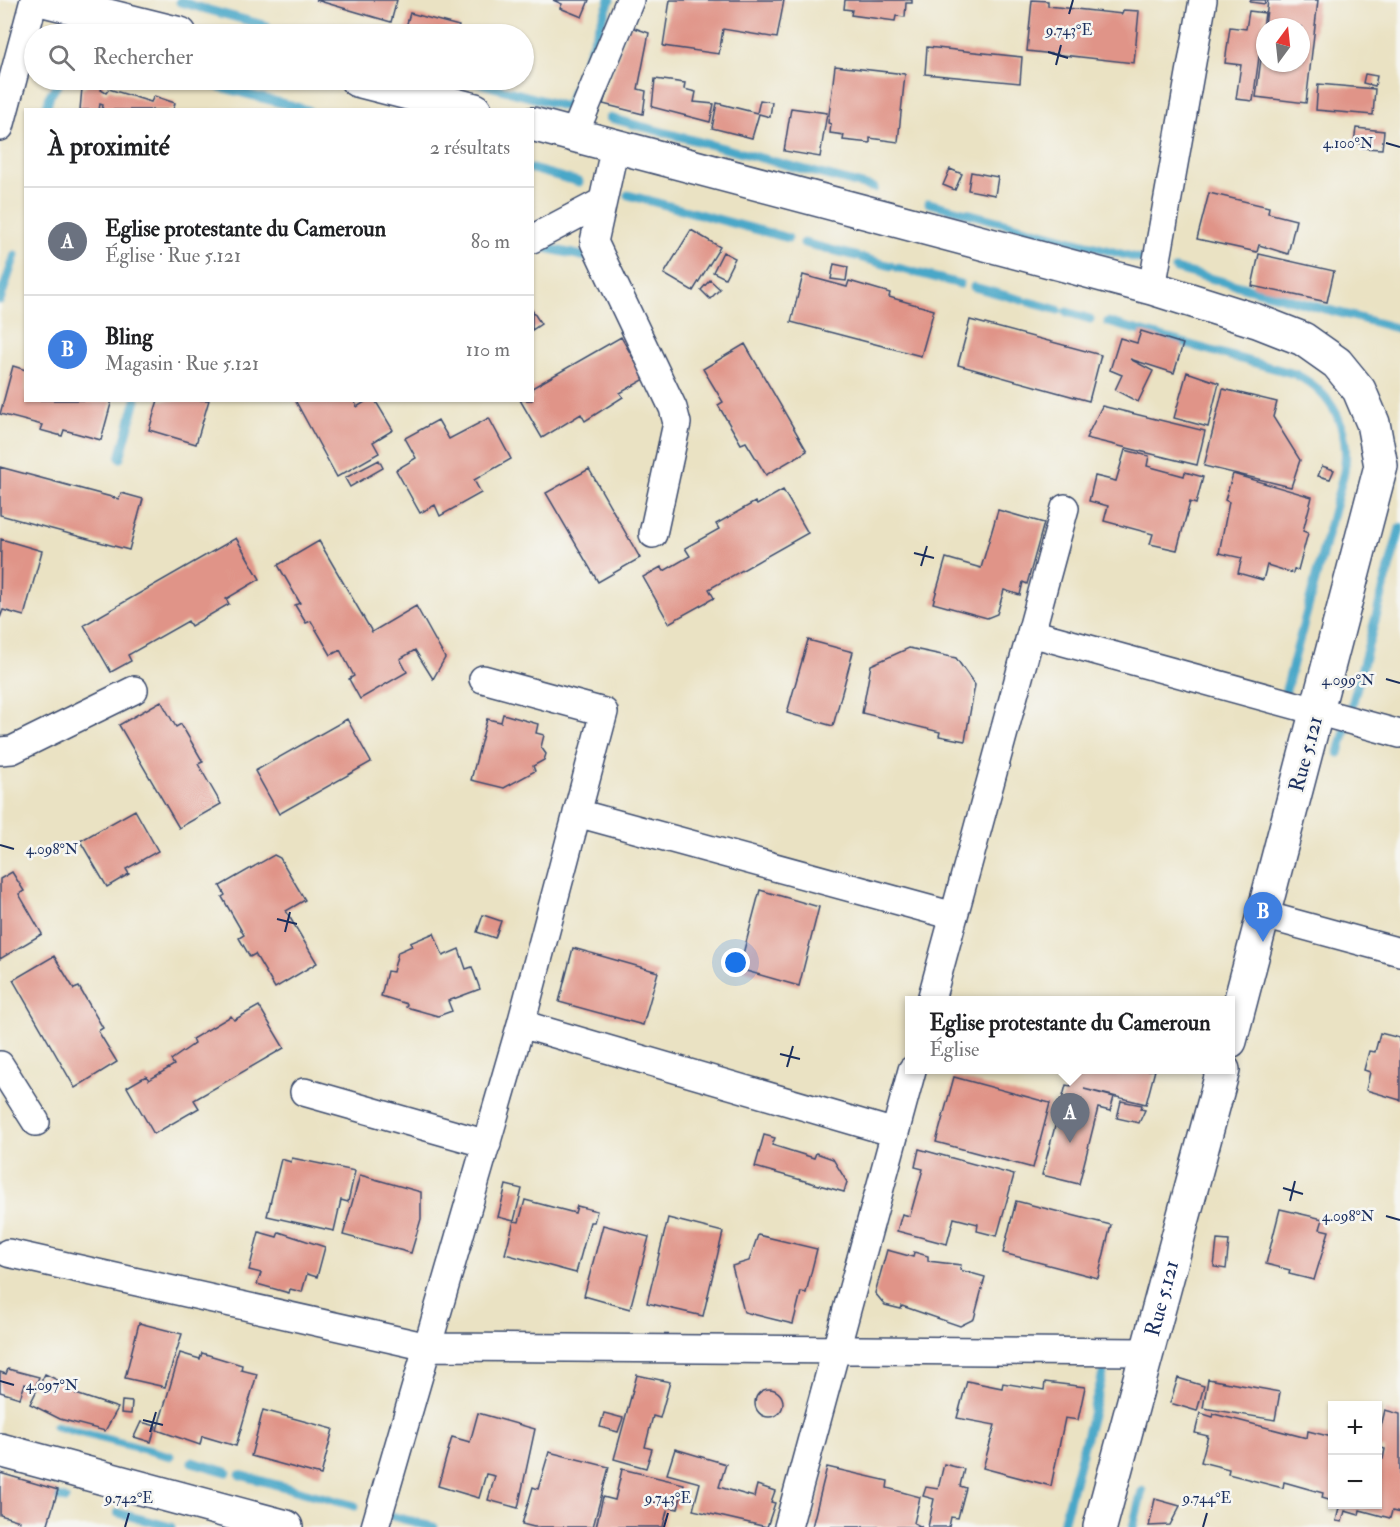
<!DOCTYPE html>
<html lang="fr">
<meta charset="utf-8">
<style>
body{margin:0;font-family:"IM FELL Double Pica",serif;background:#f2f2f2;color:#202124}
.controls{position:absolute;right:18px;bottom:18px;display:grid;overflow:hidden;border-radius:0px;box-shadow:0 2px 4px #0004}
.controls button{width:54px;height:54px;display:grid;place-items:center;padding:0;border:0;border-bottom:2px solid #e0e0e0;background:#fff;color:#202124;font:30px sans-serif}
.compass{position:absolute;left:1256px;top:18px;width:54px;height:54px;border-radius:50%;background:#fff;box-shadow:0 2px 4px #0004;rotate:15deg}
.you{position:absolute;left:736px;top:963px;width:21px;height:21px;margin:-15px;border:4px solid #fff;border-radius:50%;background:#1a73e8;box-shadow:0 0 0 9px #1a73e833}
.badge{display:grid;place-items:center;width:39px;height:39px;border-radius:50%;background:#0f766e;color:#fff;font-size:20px;font-weight:700}
.pin{position:absolute;translate:-50% -50px;filter:drop-shadow(0 2px 3px #0008)}
.pin::after{content:'';position:absolute;top:32px;width:21px;height:18px;background:inherit;clip-path:polygon(0 0,100% 0,50% 100%)}
.popup{position:absolute;left:905px;top:996px;width:330px;height:78px;box-sizing:border-box;display:grid;place-content:center;border-radius:0px;background:#fff;filter:drop-shadow(0 2px 4px #0005);font-size:20px;white-space:nowrap;color:#757577}
.popup b{font-size:22px;color:#202124}
.popup::after{content:'';position:absolute;left:50%;top:100%;margin-left:-12px;border:12px solid transparent;border-top-color:#fff}
.list{margin:0;padding:0;list-style:none}
h2{display:flex;justify-content:space-between;align-items:center;height:78px;margin:0;padding:0 24px;font-size:26px}
h2 small{font-size:20px;font-weight:400;color:#757577}
.list li{display:grid;grid-template-columns:39px 1fr auto;gap:18px;align-items:center;box-sizing:border-box;height:108px;padding:0 24px;border-top:2px solid #e0e0e0}
.list b{display:block;font-size:22px;white-space:nowrap}
.list p{margin:0;font-size:20px;white-space:nowrap;color:#757577}
.list em{font-size:20px;font-style:normal;color:#757577}
.icon{flex:none;width:33px;height:33px;fill:none;stroke:currentColor;stroke-width:2;stroke-linecap:round;stroke-linejoin:round}
.map{position:relative;flex:none;width:1400px;height:1527px;overflow:hidden}
.search{position:absolute;background:#fff;box-shadow:0 2px 4px #0004;left:24px;top:24px;width:510px;height:66px;display:flex;align-items:center;gap:15px;box-sizing:border-box;padding:0 21px;border-radius:33px;color:#757577;font-size:22px}
.panel{position:absolute;background:#fff;box-shadow:0 2px 4px #0004;left:24px;top:108px;width:510px;height:294px;border-radius:0px}
.map>svg:first-child{display:block}
.lines{fill:none;stroke-linecap:round;stroke-linejoin:round}
.stream{stroke:#4aa7c8;stroke-width:9}
.building{fill:#e09488}
.street-casing{stroke:#3a4a6d;stroke-width:30}
.secondary-casing{stroke:#3a4a6d;stroke-width:36}
.street{stroke:#fff;stroke-width:27}
.secondary{stroke:#fff;stroke-width:33}
.ticks{fill:none;stroke:#1b2f5e;stroke-width:2}
.labels{text-anchor:middle;dominant-baseline:central;stroke-width:5;stroke-linejoin:round;paint-order:stroke}
.street-label{font-size:21px;fill:#1b2f5e;stroke:#f6f6f2}
.ticks-label{font-size:15px;text-anchor:middle;fill:#1b2f5e;stroke:#f6f6f2;stroke-width:5;stroke-linejoin:round;paint-order:stroke}
</style>
<div class="map">
<svg width="1400" height="1527" viewBox="0 0 1400 1527">
<rect width="100%" height="100%" fill="#f6f6f2"/>
<filter id="ink" filterUnits="userSpaceOnUse"><feTurbulence type="fractalNoise" baseFrequency=".0167" numOctaves="2"/><feDisplacementMap in="SourceGraphic" scale="12" xChannelSelector="R" yChannelSelector="G"/><feConvolveMatrix kernelMatrix="1 2 1 2 8 2 1 2 1" color-interpolation-filters="sRGB"/></filter>
<filter id="wash" filterUnits="userSpaceOnUse"><feTurbulence type="fractalNoise" baseFrequency=".008" numOctaves="4" result="noise"/><feDisplacementMap in="SourceGraphic" scale="24" xChannelSelector="R" yChannelSelector="G"/><feGaussianBlur stdDeviation="1.35" result="paint"/><feColorMatrix in="noise" values="0 0 0 0 0 0 0 0 0 0 0 0 0 0 0 0 0 1.4 0 .05"/><feComposite in="paint" operator="in"/></filter>
<g filter="url(#wash)">
<rect width="100%" height="100%" fill="#eae2c3"/>
<g class="lines">
<!-- stream -->
<path class="stream" d="M180,2L267,26
M285,30L300,34
M193,80L308,110
M467,80L567,107L610,0
M46,110L50,95L61,80
M610,118L874,188
M532,169L579,182
M628,195L788,238
M929,203L1148,261
M804,243L856,256
M546,248L591,258L594,262
M863,258L891,266
M898,268L960,284
M1176,269L1400,329
M974,287L1022,300
M0,300L15,255
M1029,302L1058,310
M1067,312L1090,319
M1108,322L1295,374C1334,394 1351,430 1344,472L1283,701
M120,458L136,400
M1339,753L1400,528
M56,1426L170,1456
M192,1462L227,1472
M240,1475L355,1506
M46,1494L65,1499
M118,1513L171,1527
M380,1513L434,1527
M1062,1527L1103,1374
M1133,1527L1142,1491"/>
</g>
<g id="blocks">
<!-- building -->
<path class="building" d="M316,0H397L391,22Z
M553,0H589L582,17L560,8L562,4Z
M670,0H784L777,38L723,29L719,54L663,46Z
M845,0H912V3H906L905,17L896,16L895,21L851,15L852,10L844,9Z
M1032,0L1048,1V6L1122,14L1123,10L1139,11L1134,63L1027,51Z
M1251,0H1266L1265,4L1250,2Z
M1268,0H1318L1306,103L1256,97L1264,36L1265,63H1301V27H1265Z
M1249,11L1265,13L1253,101L1236,99L1241,65L1225,63L1230,27L1246,29Z
M410,13L459,26L457,34H404Z
M629,26L649,33L638,89L646,91L643,114L603,104Z
M927,47L1022,57L1020,83L925,74Z
M835,66L905,74L898,142L870,138V143L843,140L844,135L830,133L831,124L828,123Z
M1365,74L1377,76L1375,86L1363,83Z
M655,79L685,83L684,89L696,92L694,102L714,104L710,122L652,107Z
M89,80H106L101,90L106,93L109,89L151,102L154,96L175,103L173,110H102L103,105L100,104L99,110H80L82,88H85Z
M1318,84L1375,89L1373,115L1316,110Z
M760,100L772,102L770,117L759,114L752,138L712,128L717,103L757,113Z
M791,108L827,113L820,157L784,151Z
M1356,128L1384,131L1382,149L1363,148L1364,144L1354,143Z
M950,169L962,174L955,190L943,185Z
M971,172L998,177L995,195L968,190Z
M1209,193L1269,207L1268,213L1296,220L1288,254L1259,245L1257,252L1197,239Z
M691,230L720,247L693,291L664,274Z
M723,252L735,258L725,278L713,272Z
M1259,254L1334,271L1327,302L1252,286Z
M834,264L848,267L846,281L831,279Z
M803,275L847,287L849,281L890,293L889,297L934,310L921,356L791,322Z
M710,280L720,289L710,299L701,290Z
M532,310L541,324L532,330Z
M970,320L1101,355L1089,401L958,365Z
M1141,331L1183,344L1174,373L1130,359L1153,371L1138,402L1115,390L1122,375L1110,370L1120,338L1137,343Z
M621,337L645,379L620,393L623,397L585,421L581,414L542,438L520,400H532V388Z
M745,344L807,451L766,475L746,442L741,444L718,405L723,402L703,369Z
M13,366L26,370V400H112L101,440L64,430L62,436L40,430L42,425L0,414Z
M1187,372L1219,383L1208,427L1174,418Z
M1223,389L1277,402L1273,417L1300,460L1291,487L1204,466Z
M158,400H209L196,444L149,430Z
M295,400H354L357,407L368,400H375L393,430L373,442L379,453L337,477Z
M1102,406L1205,431L1197,465L1086,438Z
M489,418L511,459L474,480L481,493L440,516L435,505L420,513L396,470L416,458L405,438L438,420L449,439Z
M1125,450L1149,456L1147,466L1184,476L1185,472L1203,477L1196,504L1190,502L1177,550L1150,544L1153,534L1104,521L1108,506L1089,501L1095,476L1116,481Z
M379,460L383,468L350,487L345,478Z
M1322,466L1334,470L1330,479L1318,476Z
M0,467L119,499L121,493L143,499L129,550L0,515Z
M589,469L640,558L598,582L546,493Z
M1233,474L1312,497L1303,531L1308,533L1298,570L1294,569L1293,573L1267,565L1263,580L1238,573L1242,558L1219,553L1229,502L1225,500Z
M783,490L808,533L709,589L714,598L669,623L643,577L661,567L664,571L690,556L685,548L719,529L716,524L755,502L757,505Z
M998,510L1044,523L1027,584L1023,582L1020,595L1004,590L997,614L987,618L933,603L946,558L981,568Z
M236,538L260,579L226,599L229,604L191,626L188,621L128,655L131,661L111,672L84,625Z
M1,539L42,551L24,616L3,610L0,618Z
M319,541L372,632L416,606L445,658L433,679L415,650L400,659L407,672L360,699L349,679L354,676L340,650L331,655L311,621L306,623L295,605L300,603L278,565Z
M808,640L853,652L833,726L787,713Z
M909,648L956,658L975,685L965,741L939,736L940,732L862,713L871,665Z
M161,701L176,727L181,724L203,762L198,764L221,804L179,828L119,725Z
M503,714L538,724L536,733L544,735L541,747L546,754L544,760L533,766L535,771L504,788L471,780L487,719L501,722Z
M347,719L371,762L279,814L255,771Z
M135,810L158,851L126,869L129,874L107,887L80,841Z
M274,855L280,858L305,900L286,911L317,963L275,988L255,954L250,957L239,938L244,935L222,897L225,895L220,886Z
M12,872L24,891L19,894L42,934L0,959V879Z
M760,890L819,907L799,986L739,969Z
M483,915L501,921L495,938L477,932Z
M434,933L443,956L459,949L466,969L472,967L480,989L448,1001L452,1011L438,1016L406,1007L407,1004L381,996L387,971L393,972L398,952L412,946L410,943Z
M573,948L658,972L643,1025L559,1002Z
M54,956L74,989L79,987L103,1028L98,1031L117,1062L75,1088L13,980Z
M259,1006L284,1048L194,1100L199,1108L154,1134L127,1087L146,1076L149,1080L174,1065L171,1060L194,1044L192,1039L231,1016L234,1020Z
M1380,1033L1400,1038V1100L1366,1090L1370,1072L1364,1070L1369,1051L1375,1052Z
M1076,1070H1155L1146,1104L1084,1089L1114,1097L1110,1111L1098,1108L1079,1184L1042,1175L1066,1085L1071,1086Z
M954,1077L1050,1103L1033,1168L936,1142Z
M1121,1101L1142,1105L1141,1109L1145,1110L1139,1123L1117,1118Z
M764,1135L775,1138L772,1145L814,1158L816,1153L833,1159L847,1182L844,1192L755,1167Z
M919,1149L1014,1175L997,1236L977,1231L978,1224L954,1218L947,1244L897,1231L902,1214L910,1216L923,1169L915,1167Z
M292,1158L355,1171L348,1202L341,1200L334,1231L267,1216L281,1159L291,1162Z
M360,1175L421,1192V1219L411,1253L343,1235Z
M506,1185L522,1189L514,1221L498,1217Z
M525,1200L575,1213L577,1206L597,1211L594,1222H590L576,1273L505,1254L514,1221L519,1222Z
M1016,1201L1111,1225L1098,1278L1003,1253Z
M1280,1209L1323,1219L1320,1229L1329,1231L1314,1280L1289,1274L1290,1270L1266,1264Z
M668,1218L723,1232L703,1316L647,1303Z
M603,1225L649,1237L630,1309L584,1296Z
M259,1232L277,1237L279,1232L325,1247L317,1277L307,1274L302,1292L290,1289L289,1293L257,1284L261,1273L249,1270Z
M758,1235L817,1249L806,1293L801,1292L793,1324L744,1312L732,1266L749,1261Z
M1217,1240L1229,1241L1226,1269L1214,1267Z
M887,1250L913,1257L914,1252L928,1256V1261L961,1265L960,1270L985,1277L974,1319L960,1326L902,1306L901,1309L885,1305L875,1293Z
M139,1323L182,1334L165,1387L125,1378Z
M180,1353L200,1359L202,1353L242,1365L241,1370L257,1374L236,1446L202,1436L200,1445L157,1430Z
M8,1369L39,1377L35,1388L25,1384L20,1398L0,1392V1372L6,1374Z
M45,1374L78,1390L76,1394L118,1408L105,1431L60,1419L30,1404Z
M637,1375L670,1382L660,1418L653,1416L645,1447L652,1449L646,1468L614,1459Z
M1178,1378L1204,1386L1197,1411L1170,1403Z
M1208,1379L1280,1392L1275,1420L1203,1408Z
M967,1381L1002,1388L1003,1383L1044,1390L1045,1382L1085,1387L1078,1420L1065,1418L1051,1486L983,1468L995,1425L957,1418Z
M755 1403a14 14 0 1 1 28 0a14 14 0 1 1-28 0Z
M122,1401L132,1402L131,1414L121,1413Z
M263,1410L333,1429L321,1475L251,1456Z
M1385,1410L1400,1414V1513L1392,1511L1390,1518L1360,1510L1359,1515L1345,1511L1342,1522L1336,1521L1340,1504H1378V1457L1383,1459L1385,1449L1378,1447V1439Z
M478,1413L535,1429L518,1508L488,1500L495,1476L486,1474L479,1498L438,1486L452,1437L470,1442Z
M604,1413L623,1418L618,1432L600,1427Z
M1200,1413L1213,1417L1214,1414L1307,1438L1308,1431L1332,1437V1501L1322,1498L1323,1493L1284,1482L1283,1488L1228,1474L1229,1469L1201,1462L1208,1436L1195,1433Z
M141,1422L156,1426L151,1442L134,1437Z
M675,1449L726,1464L719,1487L754,1497L757,1485L775,1491L771,1502L775,1503L767,1527L693,1510L700,1483L667,1474Z
M549,1452L609,1467L593,1527H534L522,1524L533,1487L538,1489Z
M944,1464L964,1469L960,1486L966,1488L958,1518L951,1517L949,1527H928L934,1499L923,1496L926,1487L938,1489Z
M827,1467L888,1481L887,1488L920,1497L914,1523L922,1527H812Z
M622,1469L684,1484L678,1509L668,1507L663,1527H596L603,1497L615,1500Z
M0,1473L58,1490L47,1527H18L20,1521L0,1515Z
M1155,1499L1180,1506L1170,1525L1149,1526Z"/>
</g>
</g>
<g filter="url(#ink)">
<use href="#blocks" fill-opacity="0" stroke="#3a4a6d" stroke-width="1.5"/>
<g class="lines">
<defs>
<path id="street" d="M0,127L34,0
M574,135L630,0
M615,146L594,242L673,408L677,423L653,534
M532,239L600,203
M1152,288L1203,0
M1031,633L1400,734
M0,751L12,750L134,690
M577,813L954,916
M1264,915L1400,952
M931,1000L1065,508
M521,1024L895,1133
M0,1065L36,1122
M304,1092L487,1144
M8,1253L428,1347L1147,1352
M375,1527L521,1024L604,712L483,679
M788,1527L912,1070"/>
<g id="secondary">
<path d="M44,0L180,34"/>
<path d="M357,80L475,110"/>
<path d="M532,124L1152,288L1257,321L1303,339L1337,363L1359,390L1373,423L1381,466L1230,1041"/>
<path d="M0,1450L286,1527"/>
<path id="s1" d="M1100,1527L1223,1070"/>
</g>
</defs>
<!-- street casing -->
<use href="#street" class="street-casing"/>
<!-- secondary casing -->
<use href="#secondary" class="secondary-casing"/>
<!-- street -->
<use href="#street" class="street"/>
<!-- secondary -->
<use href="#secondary" class="secondary"/>
</g>
</g>
<!-- ticks -->
<path class="ticks" d="M1069,14L1073,0M1048,52L1068,58M1056,65L1061,45M1386,143L1400,147M914,553L934,558M921,566L927,546M1386,679L1400,683M0,845L14,849M277,919L297,924M285,932L290,912M780,1054L800,1059M787,1067L793,1046M1283,1188L1303,1194M1290,1201L1295,1181M1386,1216L1400,1220M0,1381L14,1385M143,1420L163,1425M150,1432L156,1412M125,1527L129,1513M664,1527L668,1513M1203,1527L1207,1513"/>
<g class="labels">
<!-- street labels -->
<g class="street-label">
<text transform="translate(1306 754) rotate(-75)">Rue 5.121</text>
<text stroke="none"><textPath href="#s1" startOffset="237">Rue 5.121</textPath></text>
</g>
</g>
<g class="ticks-label">
<text x="1069" y="35">9.743°E</text>
<text x="1348" y="148">4.100°N</text>
<text x="1348" y="685">4.099°N</text>
<text x="52" y="854">4.098°N</text>
<text x="1348" y="1221">4.098°N</text>
<text x="52" y="1390">4.097°N</text>
<text x="129" y="1503">9.742°E</text>
<text x="668" y="1503">9.743°E</text>
<text x="1207" y="1503">9.744°E</text>
</g>
</svg>
<div class="controls">
<button>+</button>
<button>−</button>
</div>
<svg class="compass" viewBox="-18 -18 36 36"><path d="M0-13l5 13h-10z" fill="#e53935"/><path d="M0 13l5-13h-10z" fill="#757577"/></svg>
<div class="you"></div>
<div class="pin badge" style="left:1070px;top:1143px;background:#6b7280">A</div>
<div class="popup"><b>Eglise protestante du Cameroun</b>Église</div>
<div class="pin badge" style="left:1263px;top:942px;background:#3f7fe0">B</div>
<div class="search"><svg class="icon" aria-label="search" viewBox="0 0 24 24"><circle cx="10" cy="10" r="6"/><path d="M15 15l6 6"/></svg>Rechercher</div>
<section class="panel">
<h2>À proximité<small>2 résultats</small></h2>
<ul class="list">
<li><span class="badge" style="background:#6b7280">A</span><div><b>Eglise protestante du Cameroun</b><p>Église · Rue 5.121</p></div><em>80 m</em></li>
<li><span class="badge" style="background:#3f7fe0">B</span><div><b>Bling</b><p>Magasin · Rue 5.121</p></div><em>110 m</em></li>
</ul>
</section>
</div>
